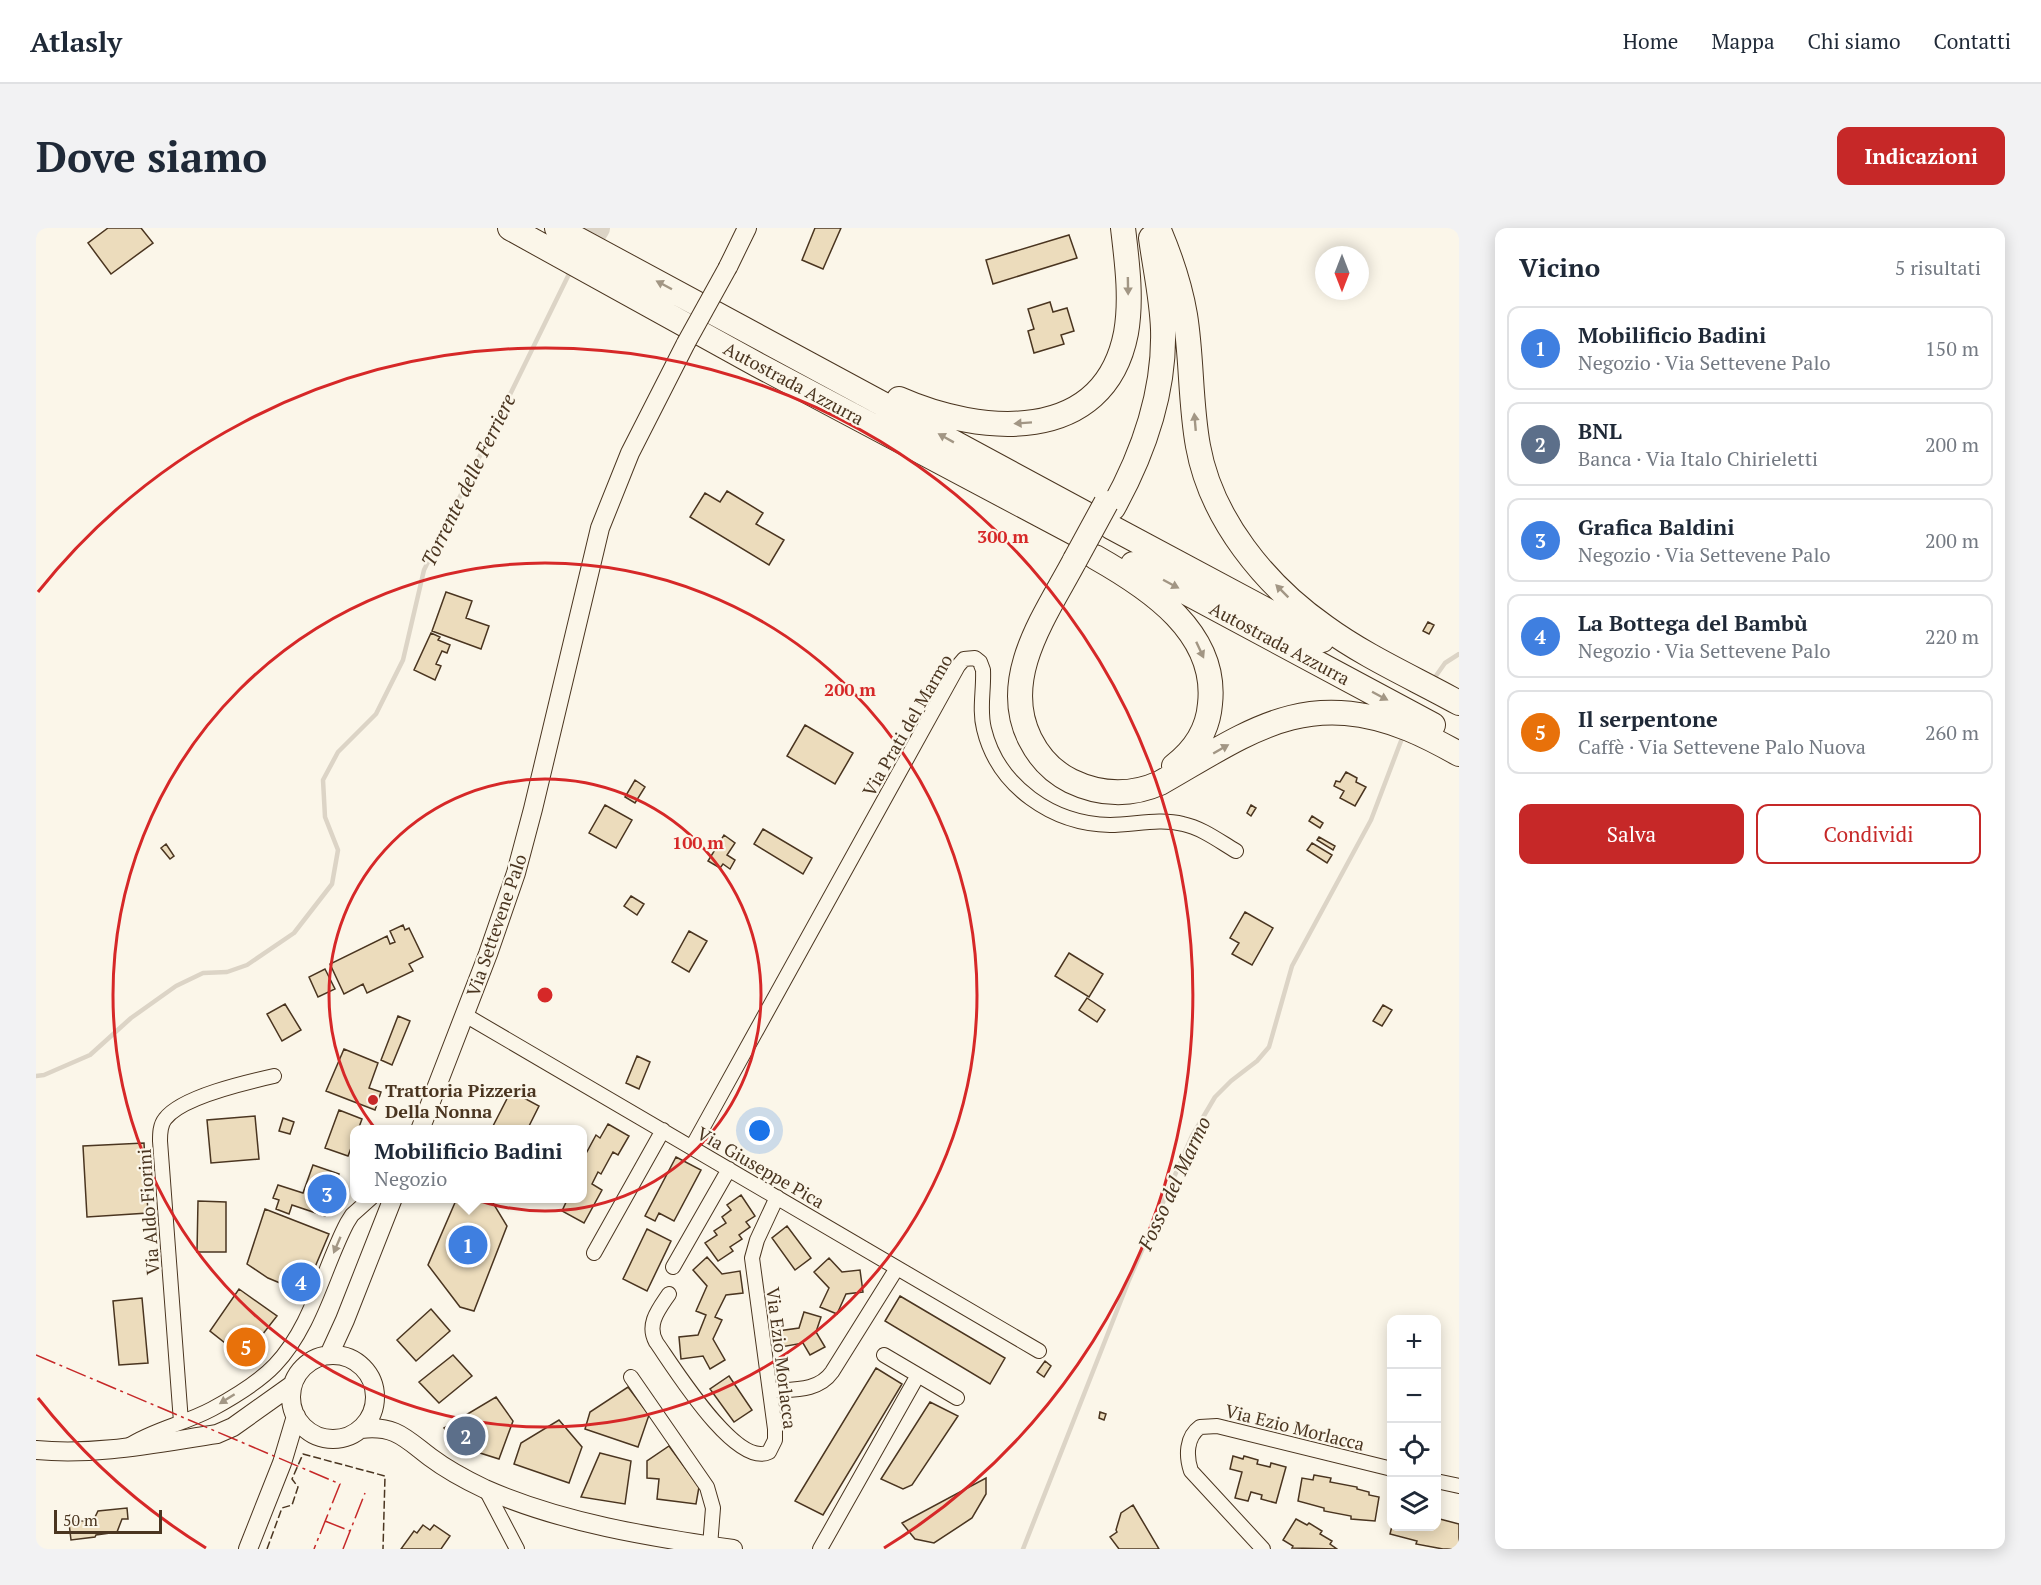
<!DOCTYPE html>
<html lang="it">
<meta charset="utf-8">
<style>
body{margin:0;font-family:"PT Serif",serif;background:#f2f2f3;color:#1f2937}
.controls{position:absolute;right:18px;bottom:18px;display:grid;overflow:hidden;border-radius:12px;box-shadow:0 3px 15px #0003}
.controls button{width:54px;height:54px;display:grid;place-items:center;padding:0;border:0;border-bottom:2px solid #e0e1e3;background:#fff;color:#1f2937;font:30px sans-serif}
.compass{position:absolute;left:1279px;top:18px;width:54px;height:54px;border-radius:50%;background:#fff;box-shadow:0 3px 15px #0003;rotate:180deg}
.scale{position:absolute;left:18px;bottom:15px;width:108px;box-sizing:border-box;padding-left:6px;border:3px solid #4a3520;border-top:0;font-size:16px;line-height:21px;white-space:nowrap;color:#4a3520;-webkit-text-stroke:4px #fbf6e9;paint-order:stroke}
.you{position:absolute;left:724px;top:903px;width:21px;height:21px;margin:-15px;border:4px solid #fff;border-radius:50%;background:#1a73e8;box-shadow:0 0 0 9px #1a73e833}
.badge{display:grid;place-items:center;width:39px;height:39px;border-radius:50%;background:#c62828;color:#fff;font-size:20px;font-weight:700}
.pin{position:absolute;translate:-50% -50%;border:3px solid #fff;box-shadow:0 2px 6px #0006}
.popup{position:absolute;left:314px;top:897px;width:237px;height:78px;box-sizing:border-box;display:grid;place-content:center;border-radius:12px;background:#fff;filter:drop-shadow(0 2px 4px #0005);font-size:20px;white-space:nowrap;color:#747a83}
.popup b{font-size:22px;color:#1f2937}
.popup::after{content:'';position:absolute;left:50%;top:100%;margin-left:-12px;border:12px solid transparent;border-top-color:#fff}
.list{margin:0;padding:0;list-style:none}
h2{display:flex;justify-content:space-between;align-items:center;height:78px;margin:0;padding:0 24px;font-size:26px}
h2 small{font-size:20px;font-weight:400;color:#747a83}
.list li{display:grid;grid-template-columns:39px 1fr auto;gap:18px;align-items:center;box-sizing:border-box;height:84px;margin:0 12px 12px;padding:0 12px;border:2px solid #e0e1e3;border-radius:12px}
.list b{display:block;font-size:22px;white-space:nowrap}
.list p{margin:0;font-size:20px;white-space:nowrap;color:#747a83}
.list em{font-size:20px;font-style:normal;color:#747a83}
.actions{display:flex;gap:12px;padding:18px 24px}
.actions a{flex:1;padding:14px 0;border:2px solid #c62828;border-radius:12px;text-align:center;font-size:21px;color:#c62828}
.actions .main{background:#c62828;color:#fff}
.icon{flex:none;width:33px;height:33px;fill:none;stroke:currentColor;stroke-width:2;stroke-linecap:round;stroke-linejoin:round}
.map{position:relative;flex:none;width:1423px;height:1321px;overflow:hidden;border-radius:12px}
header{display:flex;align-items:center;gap:36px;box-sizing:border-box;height:84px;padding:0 30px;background:#fff;border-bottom:2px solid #e0e1e3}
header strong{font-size:28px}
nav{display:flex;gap:33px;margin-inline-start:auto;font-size:21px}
.intro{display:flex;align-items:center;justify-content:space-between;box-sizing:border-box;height:144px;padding:0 36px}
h1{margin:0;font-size:42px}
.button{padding:15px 27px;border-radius:12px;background:#c62828;color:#fff;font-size:21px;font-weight:700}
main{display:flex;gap:36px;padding:0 36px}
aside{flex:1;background:#fff;border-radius:12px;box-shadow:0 3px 15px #0003}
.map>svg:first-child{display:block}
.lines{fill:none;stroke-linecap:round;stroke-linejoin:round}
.stream{stroke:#dcd4c6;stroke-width:4.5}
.river{stroke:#dcd4c6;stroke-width:26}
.building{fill:#ecdcbc;stroke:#4a3520;stroke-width:1.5}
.street-casing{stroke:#4a3520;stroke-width:16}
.secondary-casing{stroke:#4a3520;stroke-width:20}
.highway-casing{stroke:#4a3520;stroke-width:26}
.street{stroke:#fbf6e9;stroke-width:14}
.secondary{stroke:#fbf6e9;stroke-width:18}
.highway{stroke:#fbf6e9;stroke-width:24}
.secondary-bridge-casing{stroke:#4a3520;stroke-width:20;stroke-linecap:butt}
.highway-bridge-casing{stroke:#4a3520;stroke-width:26;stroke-linecap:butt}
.secondary-bridge{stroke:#fbf6e9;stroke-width:18}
.highway-bridge{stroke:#fbf6e9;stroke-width:24}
.fence{stroke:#4a3520;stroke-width:1.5;stroke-dasharray:8 3;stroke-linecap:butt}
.power{stroke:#c62828;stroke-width:1.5;stroke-dasharray:21 4.5 3 4.5;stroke-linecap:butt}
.oneway{fill:#a29684}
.ring{fill:none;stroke:#d62828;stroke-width:3}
.poi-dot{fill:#c62828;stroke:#fbf6e9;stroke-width:2}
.labels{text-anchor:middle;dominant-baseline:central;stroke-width:4.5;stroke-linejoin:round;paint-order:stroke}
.street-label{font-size:18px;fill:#4a3520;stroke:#fbf6e9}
.poi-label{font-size:18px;font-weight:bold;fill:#4a3520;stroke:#fbf6e9;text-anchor:start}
.water-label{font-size:20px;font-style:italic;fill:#4a3520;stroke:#fbf6e9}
.centre{fill:#d62828;stroke:#fbf6e9;stroke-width:3}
.ring-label{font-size:18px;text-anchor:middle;font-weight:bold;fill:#d62828;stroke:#fbf6e9;stroke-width:4.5;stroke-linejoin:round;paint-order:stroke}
</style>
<header>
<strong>Atlasly</strong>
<nav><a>Home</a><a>Mappa</a><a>Chi siamo</a><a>Contatti</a></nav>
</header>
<div class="intro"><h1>Dove siamo</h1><a class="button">Indicazioni</a></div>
<main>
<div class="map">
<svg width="1423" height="1321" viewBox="0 0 1423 1321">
<rect width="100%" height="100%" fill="#fbf6e9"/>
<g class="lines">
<!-- stream -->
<path class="stream" d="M1397,452L1409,435L1423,426
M0,848L8,847L54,827L95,790L140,758L167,745L191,744L211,737L258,705L296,656L302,622L289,589L287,552L302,524L340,486L367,432L388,342L534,44
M987,1321L1093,1052L1156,908L1179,869L1195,853L1221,833L1233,819L1256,738L1335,592L1365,513"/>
<!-- river -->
<path class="river" d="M538,36L561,0"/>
</g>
<!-- building -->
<path class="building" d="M72,0H105L117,15L75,46L52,15Z
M779,0H805L787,41L766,32Z
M1033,7L1041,30L957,56L950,32Z
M1014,74L1017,84L1031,80L1038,103L1025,107L1028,116L998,125L992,103L998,101L992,81Z
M691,263L727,285L720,296L748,312L733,337L654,289L669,265L684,274Z
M410,364L436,373L430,390L453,398L445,421L396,403Z
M1392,394L1398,397L1393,406L1387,403Z
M395,405L404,409L402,412L414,417L411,425L406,423L400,436L405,438L399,452L378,442Z
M769,497L817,525L799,556L751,528Z
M1310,544L1321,550L1320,554L1330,559L1319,578L1304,570L1308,563L1298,558L1300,553L1304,554Z
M599,552L609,559L599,575L589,569Z
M569,577L596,592L580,620L553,605Z
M1215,577L1220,580L1215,588L1211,585Z
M1276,588L1287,595L1284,600L1273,593Z
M727,601L776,630L767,646L718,616Z
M688,607L699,615L691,627L699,632L694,641L687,636L684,640L672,633Z
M1283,609L1299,618L1297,622L1281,612Z
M1276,615L1296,627L1291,635L1271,622Z
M130,616L138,628L134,631L125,620Z
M595,668L608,676L601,687L588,678Z
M1209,684L1237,700L1216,737L1196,726L1203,715L1194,710Z
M367,697L369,702L373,700L387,729L373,736L377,743L331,765L327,756L308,766L294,736L351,708L354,716L359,714L354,703Z
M653,703L671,713L653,744L636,734Z
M1033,725L1067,746L1053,769L1019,748Z
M289,741L299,761L282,769L273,749Z
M1051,770L1069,782L1061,794L1043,782Z
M249,776L265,802L246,813L231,786Z
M1347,777L1356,782L1346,798L1337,793Z
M362,788L374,793L356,837L345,832Z
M308,821L342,835L333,860L345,864L339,882L290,863Z
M601,828L614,834L603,861L590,855Z
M475,863L503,878L491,902H459L456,900Z
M303,882L326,891L322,902H318V912L312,928L289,920Z
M219,888L223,931L175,935L171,892Z
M247,890L258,894L254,906L243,903Z
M572,896L593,908L582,927L577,924L565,946L562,944L556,956L566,962L548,995L526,983L532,970H546V945L549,940L546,938V933L560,907L564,910Z
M108,915L112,985L51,989L47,918Z
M640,929L665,942L638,993L623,985L619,993L609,988Z
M277,937L303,946L289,988L256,977L253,986L240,981L243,972L237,970L242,957L267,965Z
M705,967L719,988L710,994L714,999L703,1007L706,1011L694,1019L697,1023L682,1033L669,1015L681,1007L678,1003L690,995L686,989L695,982L691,977Z
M421,970H454L471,998L438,1083L424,1079L392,1037Z
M162,973L190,974V1024H161Z
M229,981L293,1006L268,1065L232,1050L211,1036Z
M751,998L775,1030L759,1042L736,1010Z
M611,1001L635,1013L611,1063L587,1051Z
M671,1029L686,1046L704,1043L707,1065L690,1067L679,1089L686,1092L677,1111L689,1132L674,1141L667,1128L645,1131L643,1109L662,1107L670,1087L660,1083L671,1058L657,1042Z
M793,1030L806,1044L824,1042L827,1064L810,1066L801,1086L784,1079L793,1060L778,1044Z
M203,1061L241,1088L208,1130L174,1103Z
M864,1068L969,1130L954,1156L849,1093Z
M106,1070L112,1135L83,1137L77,1073Z
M395,1081L414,1103L380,1133L361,1112Z
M768,1084L785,1089L780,1104L789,1119L774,1127L767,1115L745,1119L742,1103L763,1100Z
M417,1127L436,1148L403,1175L383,1154Z
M1009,1133L1015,1138L1008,1149L1001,1144Z
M840,1140L866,1156L787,1287L759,1273Z
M693,1148L716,1182L698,1194L674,1161Z
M592,1159L613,1187L602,1219L549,1201L554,1184Z
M460,1169L477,1193L463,1231L422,1218L408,1200Z
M894,1174L922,1188L876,1257L867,1261L845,1251Z
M1064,1184L1070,1186L1068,1192L1063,1190Z
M523,1192L546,1219L533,1255L478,1236L485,1215Z
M633,1218L663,1259L660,1276L621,1271L623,1251L611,1250V1233Z
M564,1225L595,1233L589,1276L545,1269Z
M1197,1228L1207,1231L1208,1228L1222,1232L1221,1236L1234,1239L1235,1235L1250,1239L1240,1275L1225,1271L1226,1267L1215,1264L1212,1273L1199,1270L1206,1244L1194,1241Z
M1278,1247L1295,1250L1294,1254L1321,1259V1261L1333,1264V1267L1343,1269L1339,1293L1315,1291V1288L1288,1283V1280L1262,1273L1266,1250L1277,1252Z
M950,1250V1266L936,1290L898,1315L879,1311L866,1295Z
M1097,1277L1123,1321H1083L1074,1309L1081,1304L1080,1302L1085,1285Z
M91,1280L92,1291H86L81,1304L60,1307L59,1309L35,1312L33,1295L58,1291L62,1283Z
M1400,1290L1423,1296V1321H1407L1380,1316L1381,1313L1354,1306L1356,1298H1400Z
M1260,1291L1271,1297L1273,1295L1286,1303L1284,1306L1296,1313L1294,1316L1301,1321L1256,1320L1257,1318L1247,1312Z
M387,1297L394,1302L398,1297L414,1308L405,1321H365L378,1303L381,1305Z"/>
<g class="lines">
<defs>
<path id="street" d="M429,787L1003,1123
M656,919L922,438L928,431L939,430L944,434L947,442C948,462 943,482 948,501C962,559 1017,596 1074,597C1098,597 1123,590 1147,596C1166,600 1183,613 1200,623
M558,1025L627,902
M637,1039L693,941
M633,1066C623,1081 610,1096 620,1114C637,1138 700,1241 733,1224L739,1212V1201L716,1030L721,1012L741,969
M848,1127L921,1170
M595,1149L671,1259L677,1280L674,1318
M734,1163C756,1161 782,1164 796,1144L861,1040
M145,1194L124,913C124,906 124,897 129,891C145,869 211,854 238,848
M92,1218C118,1201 148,1196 176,1181C198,1169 222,1155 239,1137C276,1098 287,1041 311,995L316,987L335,970
M1400,1253L1423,1258
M449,1260L481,1321
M784,1321L882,1147
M1227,1321L1155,1243C1150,1228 1150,1209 1164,1199L1181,1198L1356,1241"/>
<path id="secondary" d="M692,39L711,0
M384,902L452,726L480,645L497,581L564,300L594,225L650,115
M255 1169a42 42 0 1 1 84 0a42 42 0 1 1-84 0Z
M293,1127L309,1092L357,970
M325,1201C359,1197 369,1210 394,1229C410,1241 430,1252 449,1261C526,1295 614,1309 697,1321
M0,1222C60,1228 121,1215 181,1206L197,1199L256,1157
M212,1321L246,1235L260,1188"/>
<path id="highway" d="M474,0L722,137L1044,308
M521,0L1054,288
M1122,0C1134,28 1144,57 1149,87C1156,130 1154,174 1162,218C1175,291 1229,357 1289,399C1330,429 1378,450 1423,475
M863,171C944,207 1068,218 1090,105C1096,71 1091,34 1087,0
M1077,280C1108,224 1129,165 1127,101C1126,71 1119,40 1115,10
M1075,299L1286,412
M1059,329C1114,360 1182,405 1174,476C1172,502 1159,522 1138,538
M1039,332C1011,385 963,449 994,511C1003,529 1017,544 1035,553C1064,567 1095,568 1124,555C1212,505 1268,459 1373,501C1390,508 1407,517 1423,526
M1097,336L1397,497"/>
</defs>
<!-- street casing -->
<use href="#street" class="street-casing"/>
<!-- secondary casing -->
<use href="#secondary" class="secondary-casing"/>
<!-- highway casing -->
<use href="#highway" class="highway-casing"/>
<!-- street -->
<use href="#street" class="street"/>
<!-- secondary -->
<use href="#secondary" class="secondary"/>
<!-- highway -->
<use href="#highway" class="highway"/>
<defs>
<path id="secondary-bridge" d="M650,115L692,39"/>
<path id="highway-bridge" d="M1039,332L1070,275"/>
</defs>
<!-- secondary-bridge casing -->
<use href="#secondary-bridge" class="secondary-bridge-casing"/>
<!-- highway-bridge casing -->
<use href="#highway-bridge" class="highway-bridge-casing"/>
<!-- secondary-bridge -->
<use href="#secondary-bridge" class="secondary-bridge"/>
<!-- highway-bridge -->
<use href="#highway-bridge" class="highway-bridge"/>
<!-- fence -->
<path class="fence" d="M231,1321L246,1280L256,1277L262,1259L256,1251L267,1226L349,1248L347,1321"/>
<!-- power -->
<path class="power" d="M0,1127L304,1256L278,1321
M289,1293L314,1303
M307,1321L329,1265"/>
</g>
<!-- one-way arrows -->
<defs><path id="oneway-solid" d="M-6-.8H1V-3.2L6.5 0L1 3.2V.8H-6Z" transform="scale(1.5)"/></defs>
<g class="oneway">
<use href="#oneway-solid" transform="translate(628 57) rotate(-152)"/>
<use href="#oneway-solid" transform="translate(1092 58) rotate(89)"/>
<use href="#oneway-solid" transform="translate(1159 194) rotate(-95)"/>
<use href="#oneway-solid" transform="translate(987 195) rotate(176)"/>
<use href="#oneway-solid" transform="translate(910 210) rotate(-151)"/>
<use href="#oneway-solid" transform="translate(1135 356) rotate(28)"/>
<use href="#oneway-solid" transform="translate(1246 363) rotate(-135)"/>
<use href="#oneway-solid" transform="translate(1164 422) rotate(65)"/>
<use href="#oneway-solid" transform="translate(1344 468) rotate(28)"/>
<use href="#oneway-solid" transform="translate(1185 521) rotate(-30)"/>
<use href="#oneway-solid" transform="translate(301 1017) rotate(113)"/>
<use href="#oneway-solid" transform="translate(191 1171) rotate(148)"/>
</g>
<!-- distance rings -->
<g class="ring">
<circle cx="509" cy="767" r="216"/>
<circle cx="509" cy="767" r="432"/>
<path d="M170 1320A648 648 0 0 1 2 1170M2 364A648 648 0 1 1 848 1320"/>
</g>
<!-- markers -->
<circle class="poi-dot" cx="337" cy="872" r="6"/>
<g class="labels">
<!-- street labels -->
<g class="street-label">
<text transform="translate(758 155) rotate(28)">Autostrada Azzurra</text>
<text transform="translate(1244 415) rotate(28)">Autostrada Azzurra</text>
<text transform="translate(871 497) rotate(-60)">Via Prati del Marmo</text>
<text transform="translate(460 697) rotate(-71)">Via Settevene Palo</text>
<text transform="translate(725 939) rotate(30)">Via Giuseppe Pica</text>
<text transform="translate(112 984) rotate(-94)">Via Aldo Fiorini</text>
<text transform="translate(746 1130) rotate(83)">Via Ezio Morlacca</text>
<text transform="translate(1259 1199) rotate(14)">Via Ezio Morlacca</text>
</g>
<!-- poi labels -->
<g class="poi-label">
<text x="349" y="862">Trattoria Pizzeria<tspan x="349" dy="21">Della Nonna</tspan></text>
</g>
<!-- water labels -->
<g class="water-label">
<text transform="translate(432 252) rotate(-64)">Torrente delle Ferriere</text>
<text transform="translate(1138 955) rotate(-65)">Fosso del Marmo</text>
</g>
</g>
<circle cx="509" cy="767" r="9" class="centre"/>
<g class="ring-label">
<text x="967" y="315">300 m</text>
<text x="814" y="468">200 m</text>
<text x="662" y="621">100 m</text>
</g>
</svg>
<div class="controls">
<button>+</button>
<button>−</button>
<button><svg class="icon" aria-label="locate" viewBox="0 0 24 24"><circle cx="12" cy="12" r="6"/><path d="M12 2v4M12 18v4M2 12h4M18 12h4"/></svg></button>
<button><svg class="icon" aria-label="layers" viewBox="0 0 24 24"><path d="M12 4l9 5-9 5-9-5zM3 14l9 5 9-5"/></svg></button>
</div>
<svg class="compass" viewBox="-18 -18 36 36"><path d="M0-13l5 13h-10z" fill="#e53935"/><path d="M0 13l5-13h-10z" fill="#747a83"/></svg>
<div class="scale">50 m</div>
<div class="you"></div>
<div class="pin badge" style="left:432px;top:1017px;background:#3f7fe0">1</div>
<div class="popup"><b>Mobilificio Badini</b>Negozio</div>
<div class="pin badge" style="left:430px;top:1208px;background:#5c6f8a">2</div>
<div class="pin badge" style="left:291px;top:966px;background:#3f7fe0">3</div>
<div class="pin badge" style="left:265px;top:1054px;background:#3f7fe0">4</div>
<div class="pin badge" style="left:210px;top:1119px;background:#e8710a">5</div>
</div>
<aside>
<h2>Vicino<small>5 risultati</small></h2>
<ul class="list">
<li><span class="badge" style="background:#3f7fe0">1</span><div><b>Mobilificio Badini</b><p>Negozio · Via Settevene Palo</p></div><em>150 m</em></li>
<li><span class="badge" style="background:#5c6f8a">2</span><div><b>BNL</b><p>Banca · Via Italo Chirieletti</p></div><em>200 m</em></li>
<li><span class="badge" style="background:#3f7fe0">3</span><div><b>Grafica Baldini</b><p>Negozio · Via Settevene Palo</p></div><em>200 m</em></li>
<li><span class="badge" style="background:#3f7fe0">4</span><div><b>La Bottega del Bambù</b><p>Negozio · Via Settevene Palo</p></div><em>220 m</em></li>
<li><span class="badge" style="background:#e8710a">5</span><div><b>Il serpentone</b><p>Caffè · Via Settevene Palo Nuova</p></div><em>260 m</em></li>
</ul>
<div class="actions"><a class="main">Salva</a><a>Condividi</a></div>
</aside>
</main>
